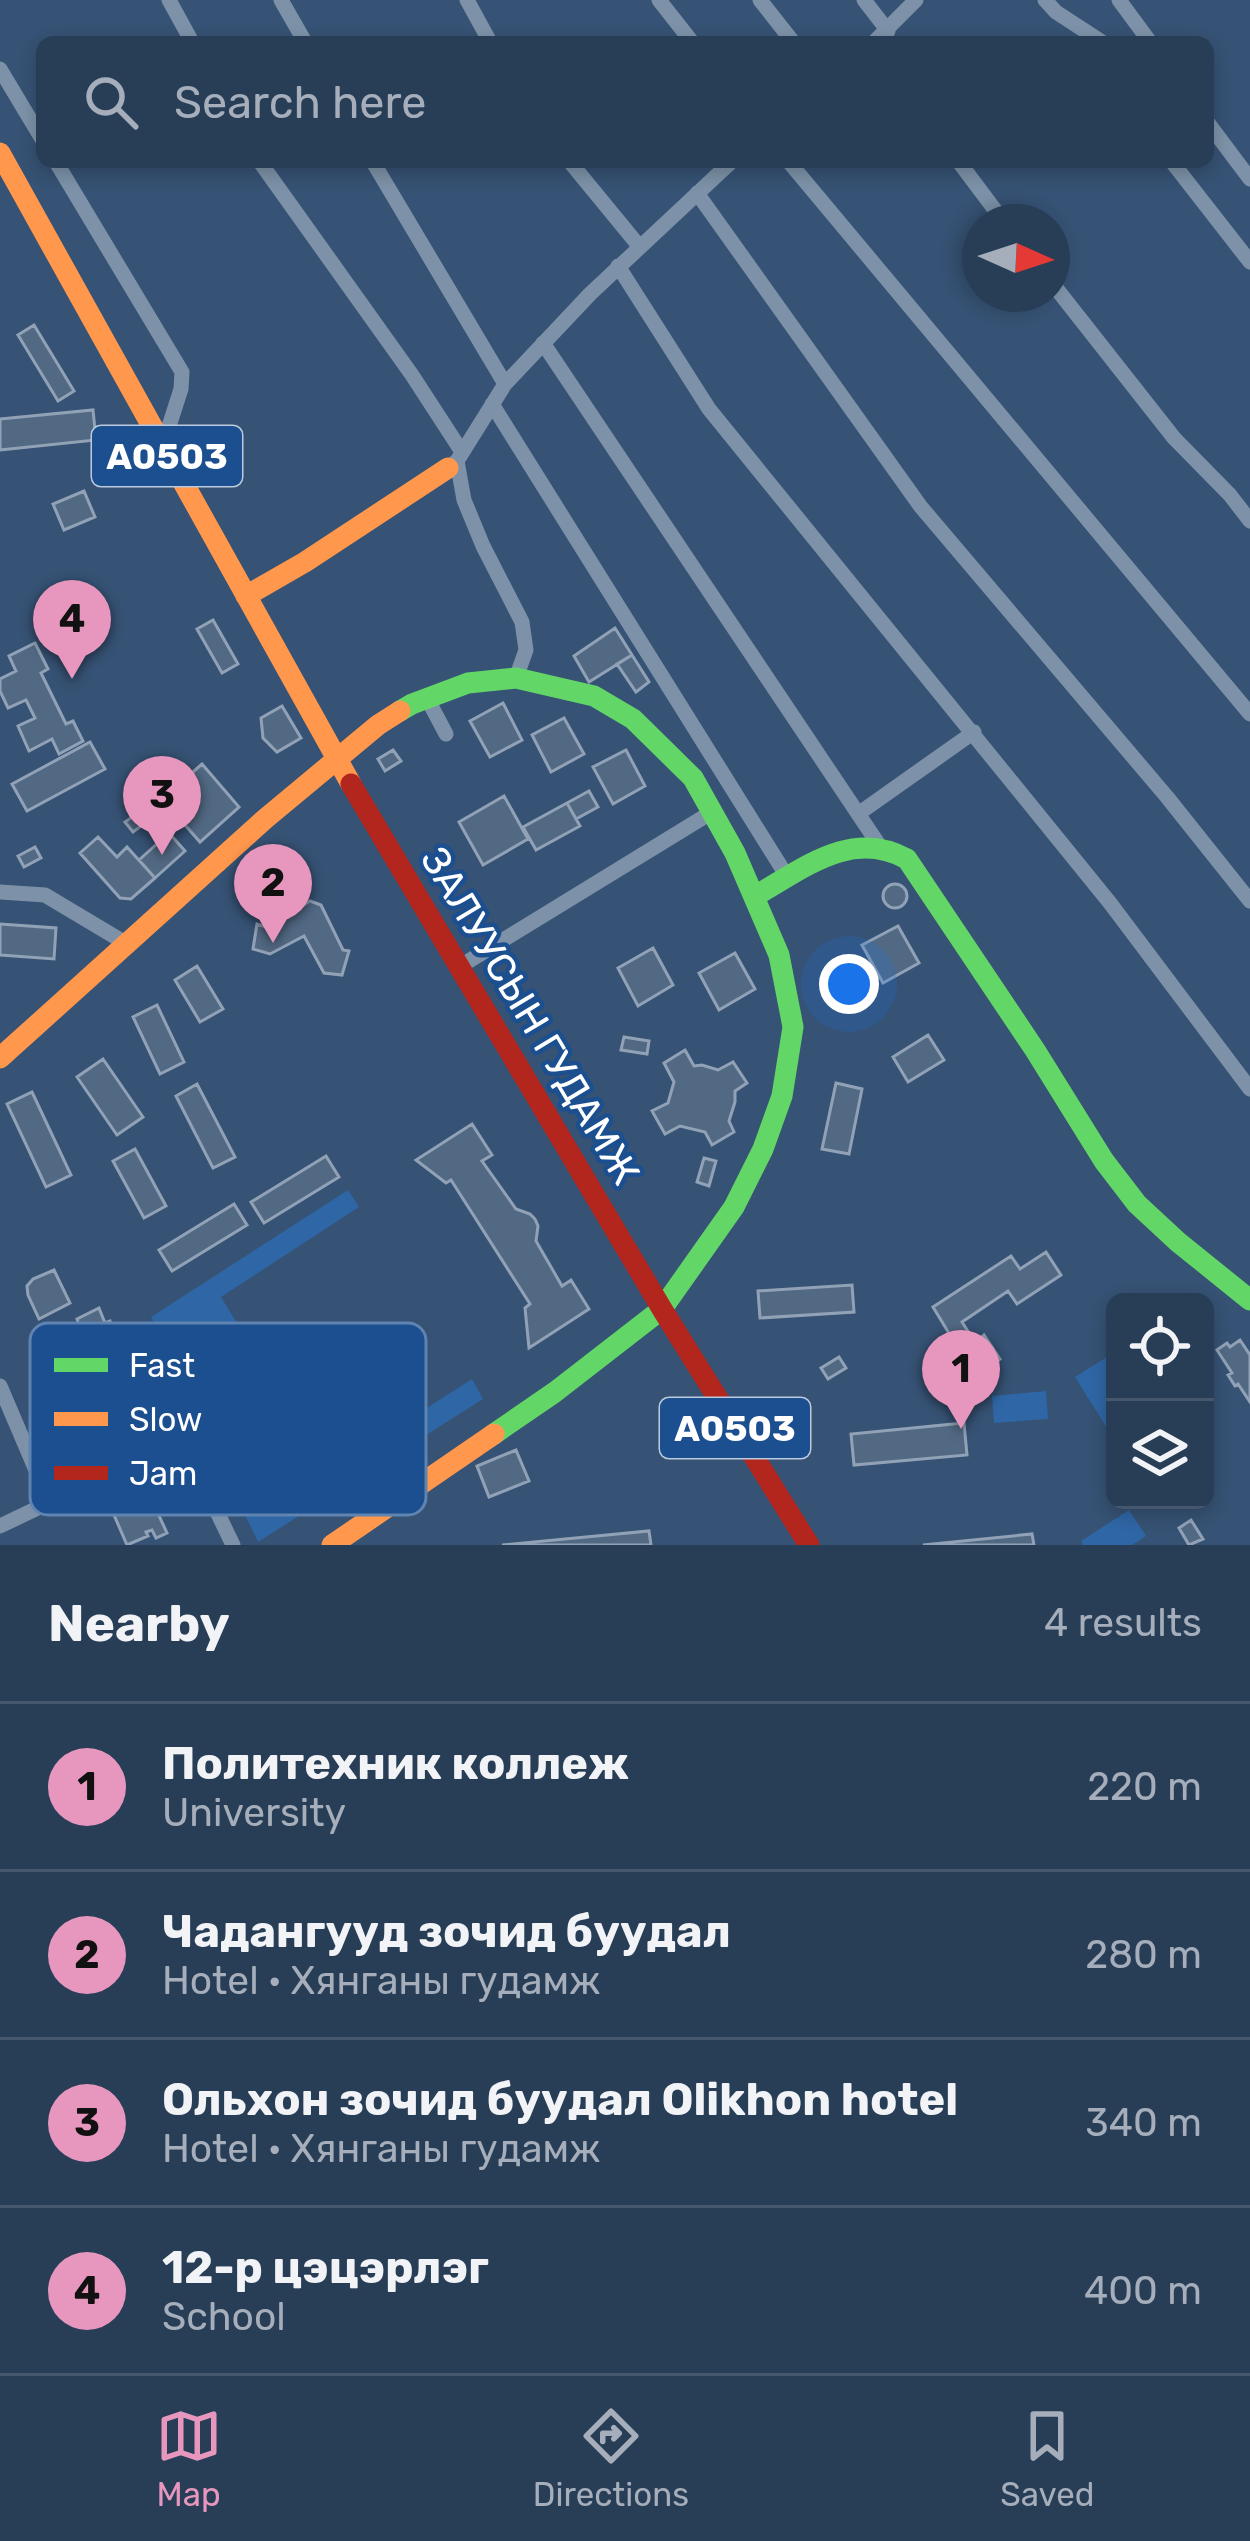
<!DOCTYPE html>
<meta charset="utf-8">
<style>
body{margin:0;font-family:Rubik,sans-serif;background:#30455d;color:#f1f3f6}
.controls{position:absolute;right:36px;bottom:36px;display:grid;overflow:hidden;border-radius:18px;box-shadow:0 6px 18px #0003}
.controls button{width:108px;height:108px;display:grid;place-items:center;padding:0;border:0;border-bottom:3px solid #44576d;background:#283e57;color:#f1f3f6;font:60px sans-serif}
.compass{position:absolute;left:962px;top:204px;width:108px;height:108px;border-radius:50%;background:#283e57;box-shadow:0 6px 18px #0003;rotate:93deg}
.you{position:absolute;left:849px;top:984px;width:42px;height:42px;margin:-30px;border:9px solid #fff;border-radius:50%;background:#1a73e8;box-shadow:0 0 0 18px #1a73e833}
.badge{display:grid;place-items:center;width:78px;height:78px;border-radius:50%;background:#e797bd;color:#111;font-size:39px;font-weight:700}
.pin{position:absolute;translate:-50% -99px;filter:drop-shadow(0 3px 6px #0008)}
.pin::after{content:'';position:absolute;top:63px;width:42px;height:36px;background:inherit;clip-path:polygon(0 0,100% 0,50% 100%)}
.list{margin:0;padding:0;list-style:none}
h2{display:flex;justify-content:space-between;align-items:center;height:156px;margin:0;padding:0 48px;font-size:51px}
h2 small{font-size:39px;font-weight:400;color:#a5aeba}
.list li{display:grid;grid-template-columns:78px 1fr auto;gap:36px;align-items:center;box-sizing:border-box;height:168px;padding:0 48px;border-top:3px solid #44576d}
.list b{display:block;font-size:45px;white-space:nowrap}
.list p{margin:0;font-size:39px;white-space:nowrap;color:#a5aeba}
.list em{font-size:39px;font-style:normal;color:#a5aeba}
.icon{flex:none;width:66px;height:66px;fill:none;stroke:currentColor;stroke-width:2;stroke-linecap:round;stroke-linejoin:round}
.map{position:relative;flex:none;width:1250px;height:1545px;overflow:hidden}
.search{position:absolute;background:#283e57;box-shadow:0 6px 18px #0003;left:36px;right:36px;top:36px;height:132px;display:flex;align-items:center;gap:30px;box-sizing:border-box;padding:0 42px;border-radius:18px;color:#a5aeba;font-size:45px}
.sheet{height:828px;background:#283e57}
nav{display:flex;justify-content:space-around;align-items:center;box-sizing:border-box;height:168px;border-top:3px solid #44576d;background:#283e57;font-size:33px;color:#a5aeba}
nav a{display:grid;justify-items:center;gap:6px}
nav .on{color:#e797bd}
.map>svg:first-child{display:block}
.green{fill:#2f66a5}
.building{fill:#526984;stroke:#92a2b6;stroke-width:3}
.lines{fill:none;stroke-linecap:round;stroke-linejoin:round}
.street{stroke:#7d92a8;stroke-width:15}
.fast{stroke:#63d668;stroke-width:21}
.slow{stroke:#ff974d;stroke-width:21}
.jam{stroke:#b3261e;stroke-width:21}
.labels{text-anchor:middle;dominant-baseline:central;stroke-width:9;stroke-linejoin:round;paint-order:stroke}
.shield{fill:#1b4f8f;stroke:#bbcadd;stroke-width:3}
.shield-label{font-size:36px;font-weight:bold;fill:#fff}
.street-label{font-size:39px;fill:#fff;stroke:#1b4f8f}
.key{fill:#1b4f8f;stroke:#5f84b1;stroke-width:3}
.key-label{font-size:33px;fill:#fff}
</style>
<div class="map">
<svg width="1250" height="1545" viewBox="0 0 1250 1545">
<rect width="100%" height="100%" fill="#365274"/>
<!-- green -->
<path class="green" d="M348,1190L359,1207L221,1297L328,1471L472,1379L483,1399L258,1542L151,1317Z
M1115,1352V1441L1075,1377Z
M1046,1391L1048,1419L994,1423L992,1396Z
M1129,1510L1146,1536L1132,1545H1083L1081,1541Z"/>
<!-- building -->
<path class="building" d="M34,325L74,391L58,401L18,335Z
M93,410L96,440L0,450V419Z
M84,491L95,517L64,530L53,504Z
M213,620L238,664L222,673L197,629Z
M615,628L632,655L589,682L574,656Z
M35,643L48,669L41,673L66,724L73,721L83,741L59,754L52,739L29,751L18,726L35,718L26,700L8,708L0,691V679L16,671L9,656Z
M632,655L649,682L636,692L617,664Z
M503,703L522,740L490,757L470,721Z
M282,706L301,738L277,752L263,738L261,718Z
M564,718L584,754L551,772L532,735Z
M90,742L105,769L27,811L12,784Z
M90,742L105,769L27,811L12,784Z
M393,750L401,761L385,771L378,759Z
M626,750L645,786L613,804L593,767Z
M202,764L239,807L200,842L162,799Z
M589,791L598,807L576,819L567,803Z
M504,796L528,839L483,865L459,822Z
M567,803L580,826L536,850L523,827Z
M148,806L155,816L133,832L125,822Z
M169,833L185,851L155,878L139,860Z
M98,837L117,857L127,847L155,878L131,899L120,898L80,853Z
M35,847L41,858L24,867L18,856Z
M883 896a12 12 0 1 1 24 0a12 12 0 1 1-24 0Z
M310,901L321,905L343,950L349,951L342,975L324,973L304,936L270,954L253,949L257,924L266,927Z
M0,924L56,928L54,959L0,955Z
M898,926L919,963L883,983L862,945Z
M653,948L673,985L638,1006L618,968Z
M735,953L755,989L719,1010L699,973Z
M197,966L223,1009L200,1022L175,980Z
M157,1005L184,1062L160,1074L133,1017Z
M928,1035L944,1060L908,1082L893,1057Z
M624,1037L649,1041L647,1054L621,1050Z
M685,1050L694,1066L702,1065L718,1070L733,1062L747,1083L735,1091V1102L729,1121L734,1132L712,1145L705,1132L680,1126L665,1134L652,1111L668,1103L674,1082L664,1063Z
M103,1059L143,1117L117,1135L77,1077Z
M836,1083L862,1089L849,1154L822,1149Z
M197,1084L235,1157L213,1168L176,1096Z
M32,1092L71,1175L46,1187L7,1104Z
M472,1124L492,1155L482,1161L516,1209L530,1214L535,1219L538,1226L536,1241L562,1286L571,1280L589,1309L529,1348L525,1308L530,1304L451,1180L446,1183L416,1160Z
M135,1149L166,1206L144,1218L113,1161Z
M326,1156L339,1177L264,1223L251,1202Z
M704,1158L716,1161L709,1186L697,1182Z
M234,1204L247,1225L172,1271L159,1250Z
M1046,1252L1061,1275L1017,1304L1008,1291L962,1322L975,1342L984,1335L1000,1359L965,1382L939,1342L950,1335L933,1307L1011,1256L1020,1269Z
M54,1270L70,1303L39,1319L28,1295L27,1286L33,1279Z
M852,1285L854,1312L760,1318L758,1291Z
M99,1308L105,1323L110,1321L114,1333L96,1341L91,1328L81,1331L77,1319Z
M1240,1340L1250,1355V1402L1238,1384L1235,1386L1228,1375L1232,1373L1217,1350L1227,1343L1230,1347Z
M839,1357L846,1368L828,1379L821,1368Z
M964,1423L967,1455L854,1465L851,1434Z
M516,1450L529,1481L489,1497L477,1466Z
M149,1494L167,1533L156,1538L152,1530L146,1532L148,1536L127,1545L114,1515L134,1506L135,1509L141,1507L138,1500Z
M1191,1520L1203,1539L1189,1545L1179,1528Z
M649,1531L651,1545H502Z
M1032,1534L1034,1545H923Z"/>
<g class="lines">
<!-- street -->
<path class="street" d="M169,0L192,42
M281,0L305,42
M467,0L490,42
M659,0L692,42
M760,0L793,42
M864,0L888,31
M1045,0L1056,12L1102,42
M1119,0L1150,42
M874,42L916,0
M0,69L42,139
M1208,123L1250,179
M56,162L182,372L181,389L163,445
M260,162L412,375L462,452
M373,162L505,384
M570,162L639,246
M789,162L1250,714
M959,162L1004,222
M1172,162L1250,262
M697,193L921,507L1167,797L1250,901
M618,266L709,409L1110,903L1250,1089
M1052,283L1174,438L1230,495L1250,521
M543,343L879,845
M492,404L788,878
M457,461L464,500L483,546L522,622L526,650L516,678
M448,468L457,461L505,384L590,294L731,162
M427,698L446,734
M858,814L974,732
M0,892L45,895L127,944
M459,967L712,812
M0,1386L50,1503
M182,1439L233,1545
M0,1526L182,1439L178,1422"/>
<!-- fast -->
<path class="fast" d="M400,711L412,704L468,683L516,678L594,696L633,719L693,778L735,853L779,955L793,1027L782,1096L763,1149L734,1207L662,1309L555,1392L494,1434
M755,896C803,869 851,828 907,859L1035,1050L1104,1161L1137,1204L1178,1242L1250,1300"/>
<!-- slow -->
<path class="slow" d="M0,153L351,784
M246,596L305,562L448,468
M0,1058L265,819L378,725L400,711
M332,1545L494,1434"/>
<!-- jam -->
<path class="jam" d="M351,784L662,1309L809,1545"/>
</g>
<g class="labels">
<!-- shield labels -->
<g class="shield">
<rect x="92" y="426" width="150" height="60" rx="9"/>
<rect x="660" y="1398" width="150" height="60" rx="9"/>
</g>
<g class="shield-label">
<text x="167" y="456">A0503</text>
<text x="735" y="1428">A0503</text>
</g>
<!-- street labels -->
<g class="street-label">
<text transform="translate(530 1016) rotate(59)">ЗАЛУУСЫН ГУДАМЖ</text>
</g>
</g>
<!-- legend -->
<rect x="30" y="1323" width="396" height="192" rx="18" class="key"/>
<rect x="54" y="1358" width="54" height="14" fill="#63d668"/>
<rect x="54" y="1412" width="54" height="14" fill="#ff974d"/>
<rect x="54" y="1466" width="54" height="14" fill="#b3261e"/>
<g class="key-label">
<text x="129" y="1377">Fast</text>
<text x="129" y="1431">Slow</text>
<text x="129" y="1485">Jam</text>
</g>
</svg>
<div class="controls">
<button><svg class="icon" aria-label="locate" viewBox="0 0 24 24"><circle cx="12" cy="12" r="6"/><path d="M12 2v4M12 18v4M2 12h4M18 12h4"/></svg></button>
<button><svg class="icon" aria-label="layers" viewBox="0 0 24 24"><path d="M12 4l9 5-9 5-9-5zM3 14l9 5 9-5"/></svg></button>
</div>
<svg class="compass" viewBox="-18 -18 36 36"><path d="M0-13l5 13h-10z" fill="#e53935"/><path d="M0 13l5-13h-10z" fill="#a5aeba"/></svg>
<div class="you"></div>
<div class="pin badge" style="left:961px;top:1429px">1</div>
<div class="pin badge" style="left:273px;top:943px">2</div>
<div class="pin badge" style="left:162px;top:855px">3</div>
<div class="pin badge" style="left:72px;top:679px">4</div>
<div class="search"><svg class="icon" aria-label="search" viewBox="0 0 24 24"><circle cx="10" cy="10" r="6"/><path d="M15 15l6 6"/></svg>Search here</div>
</div>
<section class="sheet">
<h2>Nearby<small>4 results</small></h2>
<ul class="list">
<li><span class="badge">1</span><div><b>Политехник коллеж</b><p>University</p></div><em>220 m</em></li>
<li><span class="badge">2</span><div><b>Чадангууд зочид буудал</b><p>Hotel · Хянганы гудамж</p></div><em>280 m</em></li>
<li><span class="badge">3</span><div><b>Ольхон зочид буудал Olikhon hotel</b><p>Hotel · Хянганы гудамж</p></div><em>340 m</em></li>
<li><span class="badge">4</span><div><b>12-р цэцэрлэг</b><p>School</p></div><em>400 m</em></li>
</ul>
</section>
<nav>
<a class="on"><svg class="icon" aria-label="map" viewBox="0 0 24 24"><path d="M3 6l6-2 6 2 6-2v14l-6 2-6-2-6 2zM9 4v14M15 6v14"/></svg>Map</a>
<a><svg class="icon" aria-label="directions" viewBox="0 0 24 24"><path d="M12 3l9 9-9 9-9-9zM9 14v-3h6M13 9l2 2-2 2"/></svg>Directions</a>
<a><svg class="icon" aria-label="saved" viewBox="0 0 24 24"><path d="M7 4h10v16l-5-4-5 4z"/></svg>Saved</a>
</nav>
